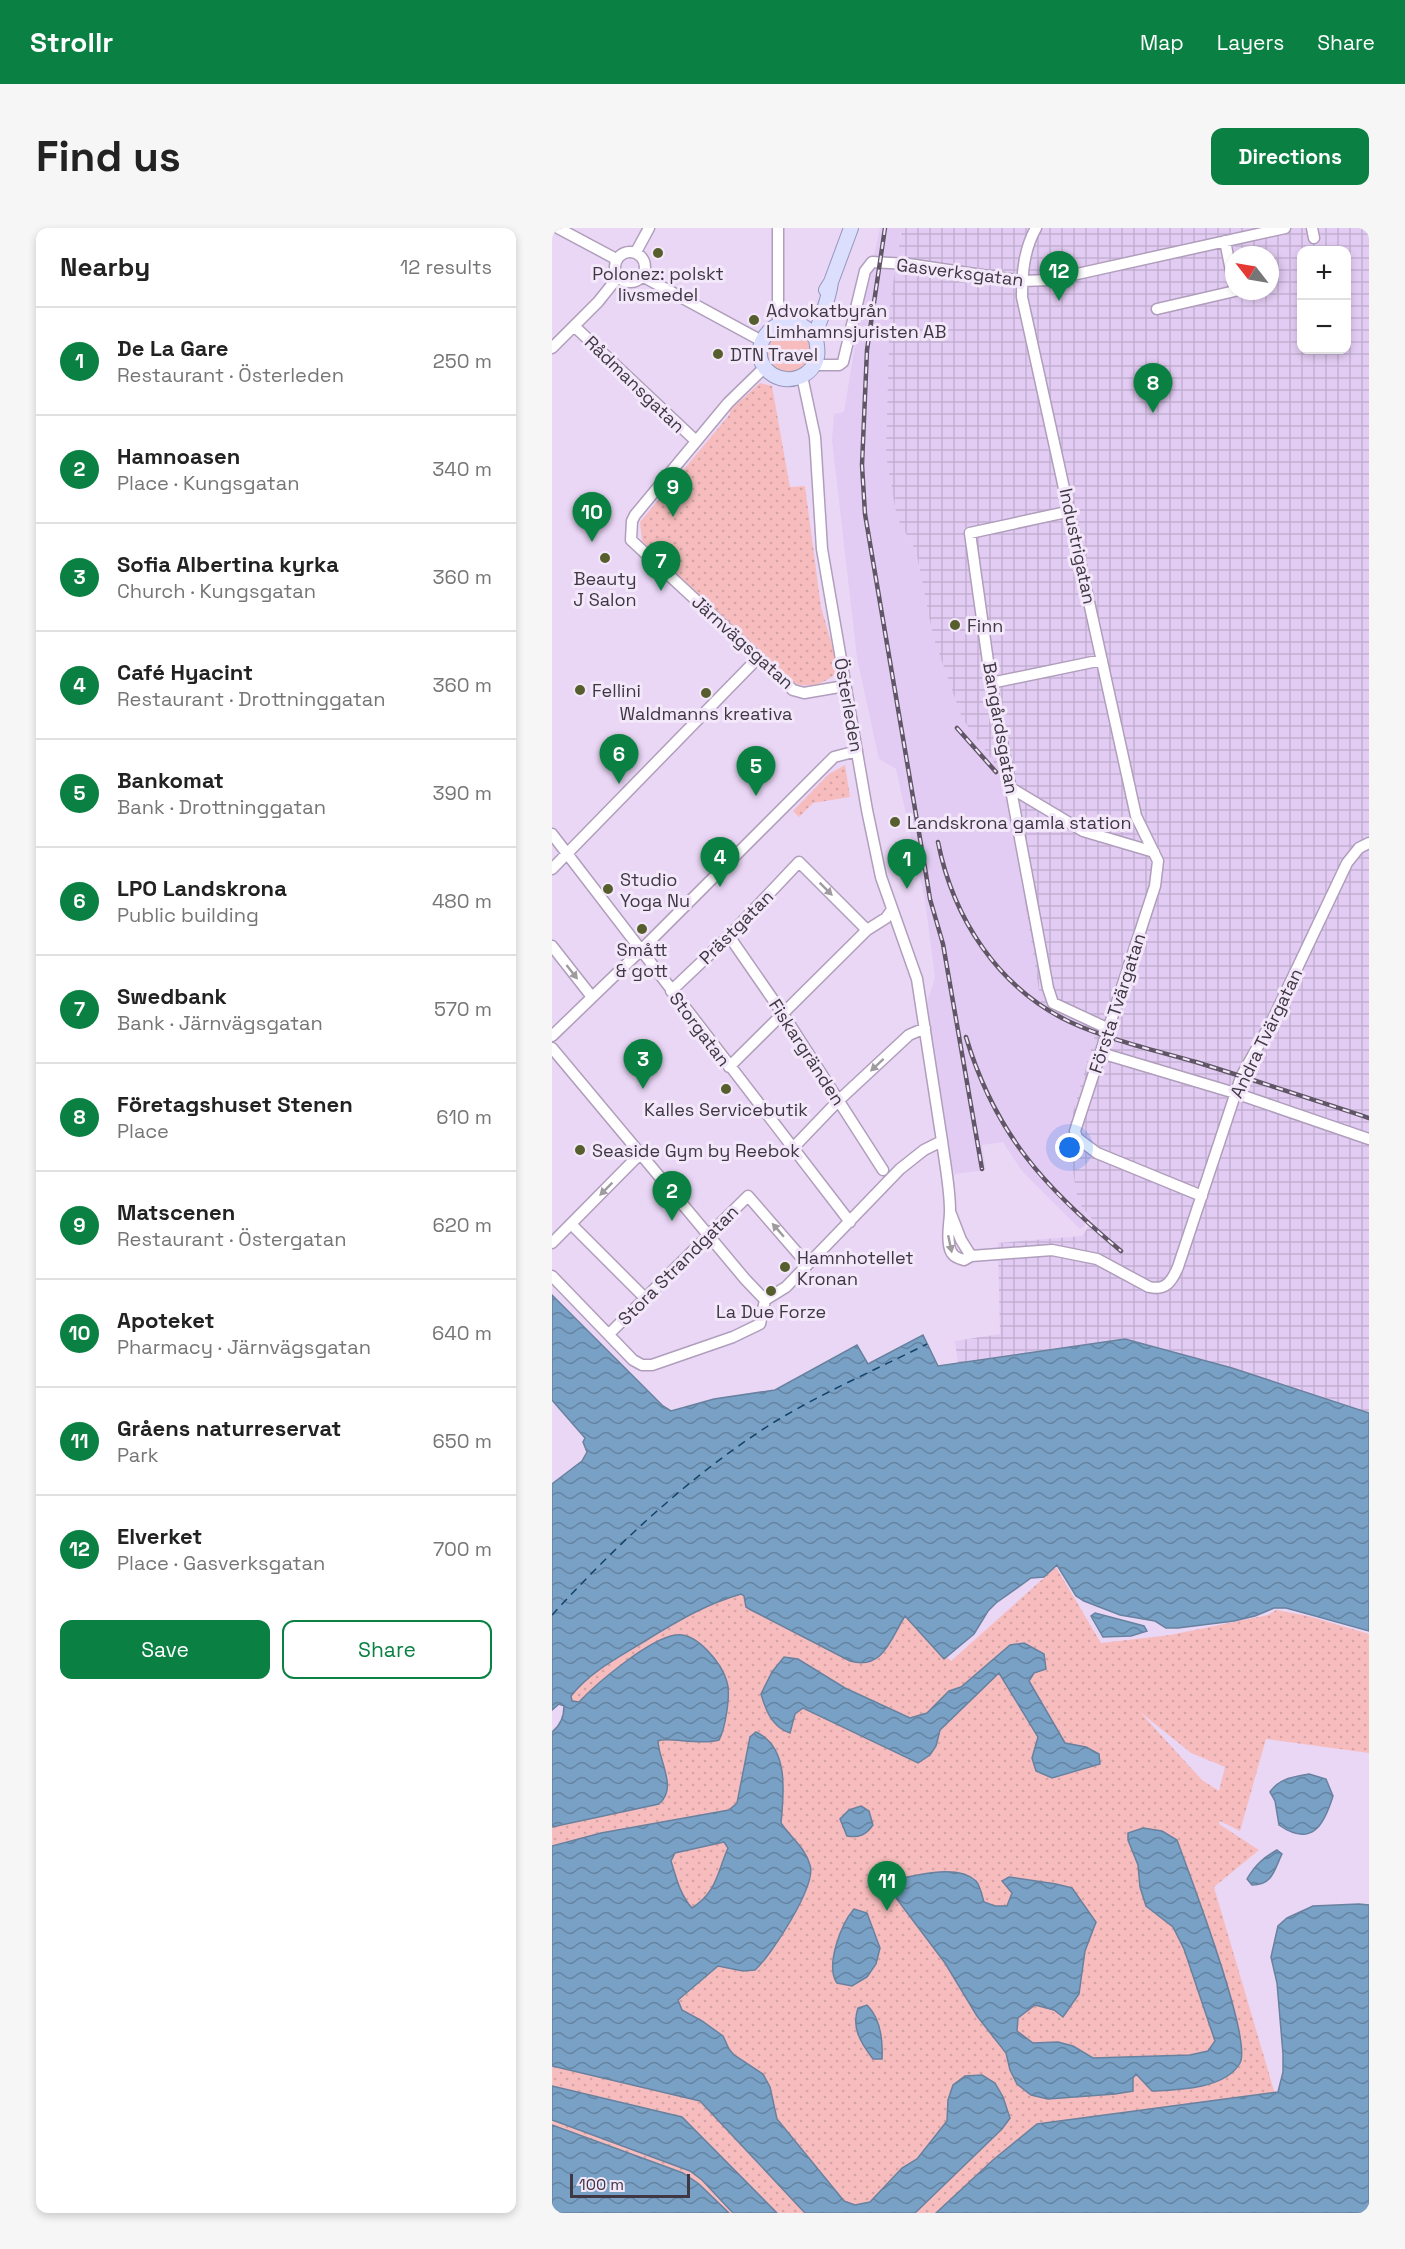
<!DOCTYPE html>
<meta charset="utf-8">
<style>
body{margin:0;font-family:"Space Grotesk",sans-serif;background:#f6f6f6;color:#222}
.controls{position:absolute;right:18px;top:18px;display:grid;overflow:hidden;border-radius:12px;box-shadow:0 3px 9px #0003}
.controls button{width:54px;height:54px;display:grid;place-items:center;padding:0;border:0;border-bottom:2px solid #e0e0e0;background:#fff;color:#222;font:30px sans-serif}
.compass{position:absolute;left:673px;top:18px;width:54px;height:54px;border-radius:50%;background:#fff;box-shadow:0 3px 9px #0003;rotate:301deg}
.scale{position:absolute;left:18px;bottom:15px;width:120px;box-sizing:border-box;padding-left:6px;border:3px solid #3f3743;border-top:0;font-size:16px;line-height:21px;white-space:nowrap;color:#3f3743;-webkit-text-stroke:4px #f3e7fa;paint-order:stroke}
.you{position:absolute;left:518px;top:920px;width:21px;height:21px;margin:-15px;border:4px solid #fff;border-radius:50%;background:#1a73e8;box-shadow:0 0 0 9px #1a73e833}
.badge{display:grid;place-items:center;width:39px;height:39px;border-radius:50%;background:#0b8043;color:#fff;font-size:20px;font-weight:700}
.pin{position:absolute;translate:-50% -50px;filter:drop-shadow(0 2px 3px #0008)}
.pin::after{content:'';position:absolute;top:32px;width:21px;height:18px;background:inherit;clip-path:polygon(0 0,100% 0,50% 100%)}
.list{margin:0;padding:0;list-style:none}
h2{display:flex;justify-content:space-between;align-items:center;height:78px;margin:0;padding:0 24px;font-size:26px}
h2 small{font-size:20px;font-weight:400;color:#767676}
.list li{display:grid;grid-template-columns:39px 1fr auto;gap:18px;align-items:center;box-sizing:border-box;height:108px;padding:0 24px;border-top:2px solid #e0e0e0}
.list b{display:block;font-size:22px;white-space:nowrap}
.list p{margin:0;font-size:20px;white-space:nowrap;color:#767676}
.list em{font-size:20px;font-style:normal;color:#767676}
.actions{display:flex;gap:12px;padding:18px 24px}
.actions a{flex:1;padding:14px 0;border:2px solid #0b8043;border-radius:12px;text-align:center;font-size:21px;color:#0b8043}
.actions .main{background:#0b8043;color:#fff}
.map{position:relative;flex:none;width:817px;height:1985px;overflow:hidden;border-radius:12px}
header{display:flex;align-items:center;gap:36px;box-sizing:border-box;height:84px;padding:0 30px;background:#0b8043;color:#fff}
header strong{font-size:28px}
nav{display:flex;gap:33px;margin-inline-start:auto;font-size:21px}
.intro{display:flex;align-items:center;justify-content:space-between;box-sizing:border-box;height:144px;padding:0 36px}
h1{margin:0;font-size:42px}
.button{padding:15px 27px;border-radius:12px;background:#0b8043;color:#fff;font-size:21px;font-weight:700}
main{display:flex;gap:36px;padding:0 36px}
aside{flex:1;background:#fff;border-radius:12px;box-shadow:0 3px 9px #0003}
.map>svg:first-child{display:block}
.built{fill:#e3ccf3}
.industrial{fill:url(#industrial-grid);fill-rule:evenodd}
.grass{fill:#f7bdbe}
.park{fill:url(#park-dots);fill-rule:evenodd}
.water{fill:url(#water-waves);stroke:#68819f;stroke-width:1.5;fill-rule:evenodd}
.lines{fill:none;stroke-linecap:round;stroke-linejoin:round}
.ferry{stroke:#144267;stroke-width:1.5;stroke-dasharray:8 6;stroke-linecap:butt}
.minor-casing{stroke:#b09ebc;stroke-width:13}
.major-casing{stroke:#9596bb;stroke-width:16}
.minor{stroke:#fff;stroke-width:10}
.major{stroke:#dbdffd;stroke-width:14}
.rail-casing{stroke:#605666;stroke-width:4.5}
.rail{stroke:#f3e7fa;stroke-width:2;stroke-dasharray:7;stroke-linecap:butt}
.oneway{fill:#9f9ba1}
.poi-dot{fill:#575e2d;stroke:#f3e7fa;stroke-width:2}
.labels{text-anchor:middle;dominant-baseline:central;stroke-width:6;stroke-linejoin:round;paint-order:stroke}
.street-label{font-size:18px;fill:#3f3743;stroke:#f3e7fa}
.poi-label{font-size:18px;fill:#3f3743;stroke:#f3e7fa;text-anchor:start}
</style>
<header>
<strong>Strollr</strong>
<nav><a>Map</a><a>Layers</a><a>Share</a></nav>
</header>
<div class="intro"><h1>Find us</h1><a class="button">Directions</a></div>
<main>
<aside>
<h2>Nearby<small>12 results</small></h2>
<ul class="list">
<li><span class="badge">1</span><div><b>De La Gare</b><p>Restaurant · Österleden</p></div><em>250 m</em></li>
<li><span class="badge">2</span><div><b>Hamnoasen</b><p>Place · Kungsgatan</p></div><em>340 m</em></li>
<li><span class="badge">3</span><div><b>Sofia Albertina kyrka</b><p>Church · Kungsgatan</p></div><em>360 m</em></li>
<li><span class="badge">4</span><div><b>Café Hyacint</b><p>Restaurant · Drottninggatan</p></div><em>360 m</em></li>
<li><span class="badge">5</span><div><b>Bankomat</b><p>Bank · Drottninggatan</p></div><em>390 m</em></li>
<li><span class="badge">6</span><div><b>LPO Landskrona</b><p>Public building</p></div><em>480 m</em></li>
<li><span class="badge">7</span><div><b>Swedbank</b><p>Bank · Järnvägsgatan</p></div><em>570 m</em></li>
<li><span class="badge">8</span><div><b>Företagshuset Stenen</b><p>Place</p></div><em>610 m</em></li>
<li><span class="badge">9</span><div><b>Matscenen</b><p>Restaurant · Östergatan</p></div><em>620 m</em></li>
<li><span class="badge">10</span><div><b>Apoteket</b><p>Pharmacy · Järnvägsgatan</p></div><em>640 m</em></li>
<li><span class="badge">11</span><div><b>Gråens naturreservat</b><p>Park</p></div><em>650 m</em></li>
<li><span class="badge">12</span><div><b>Elverket</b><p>Place · Gasverksgatan</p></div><em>700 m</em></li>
</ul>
<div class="actions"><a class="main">Save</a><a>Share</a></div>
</aside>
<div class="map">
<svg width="817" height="1985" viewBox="0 0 817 1985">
<defs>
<pattern id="industrial-grid" width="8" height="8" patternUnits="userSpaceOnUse" patternTransform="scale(1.5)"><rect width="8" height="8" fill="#e3ccf3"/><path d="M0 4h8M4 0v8" fill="none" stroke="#c4b0d2"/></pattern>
<pattern id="park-dots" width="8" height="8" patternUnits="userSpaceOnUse" patternTransform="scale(1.5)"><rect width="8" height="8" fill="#f7bdbe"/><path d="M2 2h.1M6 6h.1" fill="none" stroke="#d5a3a4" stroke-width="1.8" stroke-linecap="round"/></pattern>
<pattern id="water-waves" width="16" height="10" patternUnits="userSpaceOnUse" patternTransform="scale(1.5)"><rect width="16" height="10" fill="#79a1c6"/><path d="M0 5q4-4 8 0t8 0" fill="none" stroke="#6584a2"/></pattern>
</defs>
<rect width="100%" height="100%" fill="#ead7f6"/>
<!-- built -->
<path class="built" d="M328,0H350L348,7L345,290L364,323L381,408L454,551L544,803L515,905L542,991L528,1001L470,943L451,914L430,917L434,942L402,946L396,919L375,774L383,750L373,672L344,541L327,531L305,430L280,212L282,186L292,184L305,105Z"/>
<!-- industrial -->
<path class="industrial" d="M350,0H817V1185L679,1140L573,1111L406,1135L403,1113L448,1106L446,1015L530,1008L541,992L526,974L515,905L544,803L489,776L454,551L410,490L381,408L364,323L345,290L334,227L338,75ZM750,22H794V122H750ZM682,27H718V63H682Z"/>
<!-- grass -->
<path class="grass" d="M216 123a21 21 0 1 1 42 0a21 21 0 1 1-42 0Z"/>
<!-- park -->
<path class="park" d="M208,155L220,158L238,259L253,258L269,379L285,435L284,445C275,455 255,461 242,455C227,448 217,431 205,420C167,385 128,349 90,313L88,294L178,186V182Z
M293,537L298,569L261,575L247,589L241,583L277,546Z
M504,1339L549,1415L618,1407L716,1387L724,1382L756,1388L817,1406V1525L714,1511L688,1603L668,1593L667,1596L707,1622L662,1659L723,1866L390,1985H222L0,1859V1592L29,1478L17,1473L20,1463L73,1420L143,1378L194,1363L351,1383L399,1433ZM588,1484L639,1525L673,1539L667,1563L650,1552Z
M0,1877L138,1938L185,1985H170L0,1905Z"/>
<!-- water -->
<path class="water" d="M0,1067L111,1178L119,1183L162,1171L223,1162L305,1117L316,1136L371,1107L386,1138L573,1111L680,1140L817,1185V1403L756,1386L734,1380H722L703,1388L682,1393L626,1400H614L603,1393L568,1387L532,1373L524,1368L505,1337L492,1349L479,1350L444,1375L436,1383L422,1406L392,1431L353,1388C339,1410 331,1443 298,1433L199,1382L194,1379L192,1368L189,1366C155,1376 131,1390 101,1408C73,1426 40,1441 19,1468L20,1473L27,1474C45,1455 98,1410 124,1407C145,1404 170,1436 175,1454C179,1466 173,1502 167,1512C149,1518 114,1508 106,1513C107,1534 126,1560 107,1576L0,1599V1504C9,1497 12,1489 12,1478L7,1476L0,1482V1256L30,1233L35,1224L31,1214L33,1210L0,1172Z
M543,1385L592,1398L595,1403L579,1408L551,1409L539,1388Z
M472,1415L492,1426L494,1441L482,1445L477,1453L513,1515L534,1519L547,1526L548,1536L500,1550L484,1543L480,1530L486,1509L447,1445L388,1502L384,1518L378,1527L366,1535L251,1480L243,1486L238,1505C220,1499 214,1483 209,1466L220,1444L232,1429L246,1431L293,1460L358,1490L375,1485L397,1463L409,1459L458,1417Z
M204,1504C237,1519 232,1564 229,1595C238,1609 253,1619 258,1637C265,1657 219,1728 203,1742L191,1743L166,1738L126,1772L130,1782L150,1793L171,1808L177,1821L182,1827L211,1846L218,1859L225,1891L292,1973L303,1977L318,1974L350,1940L365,1931L395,1893L396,1872L401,1857L413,1848L430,1847L443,1855L451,1869L458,1890L450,1901L363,1985H253L148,1873L0,1838V1618L49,1605L177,1582L185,1575L198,1509ZM172,1614L176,1620C165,1645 165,1664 140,1680C128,1667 124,1649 119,1633L123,1625Z
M757,1546L774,1551L781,1568C772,1597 760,1620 727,1597L723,1573L718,1564C727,1550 742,1549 757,1546Z
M309,1578L317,1583L321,1597C314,1607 307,1610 295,1608L288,1591L297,1582Z
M591,1600L610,1603L625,1612C637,1645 701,1812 688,1835C674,1861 625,1862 600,1863L584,1846L581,1850V1863L563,1866L496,1871L479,1867L465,1856L458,1842L454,1825L425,1788L393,1735L344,1670L341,1660L346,1651C367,1647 406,1636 424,1653C428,1657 430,1668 432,1674L443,1678H455L460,1665L450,1653L457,1649L504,1656L520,1660L544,1694L533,1723L527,1766L511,1789L502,1782L483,1777L466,1790L465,1803L481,1815L506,1814L521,1818L541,1830L638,1827L656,1823L663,1813L632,1721L621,1699L594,1678L588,1659L586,1637L576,1612V1605Z
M725,1622L730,1626C722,1642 721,1657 700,1657L695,1651C703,1637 711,1630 725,1622Z
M807,1676L817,1677V1985H384L441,1932L485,1896L726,1864L731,1844V1826L725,1755L719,1729L726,1698L735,1690L761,1678Z
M302,1681L315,1685L328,1720L324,1736L315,1749L300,1758L285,1755C273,1738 289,1696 302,1681Z
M315,1777C329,1791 331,1812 330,1831H321C309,1815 299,1800 306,1780Z
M0,1858L130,1889L225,1985H181L150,1952L138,1943L0,1892Z
M0,1897L131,1945L147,1956L177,1985H0Z"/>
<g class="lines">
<!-- ferry -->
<path class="ferry" d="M0,1387C65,1316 142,1244 224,1193C272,1164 325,1141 375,1116"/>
<defs>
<path id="minor" d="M6,0L64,31
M226,0V96
M484,0C472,21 470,45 470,69L584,588L606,633L603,658L523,903L525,910L545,925L650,968
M760,0L762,10
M673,13L682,58
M63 39a15 15 0 1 1 30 0a15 15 0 1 1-30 0Z
M84,24L97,0
M90,48L210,113
M605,81L683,63
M22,98L144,213
M0,120L46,74L66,49
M261,137H287L291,134L313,43L320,34L356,36L470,53L498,52L733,0
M213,139L176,175L83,287L80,293L79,312L241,462L252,465L293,458
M519,283L418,305L439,455L496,760L501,775L557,801
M439,455L550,432
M459,560L531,603L602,624
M0,606L298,994
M0,641L205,431
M177,708L231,786L331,942
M0,718L40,769
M119,763L177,708L247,634L315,702
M0,808L88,723L282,529L305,523
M0,820L193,1051L213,1072
M549,825L683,865L817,911
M177,839L315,702L334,690L339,683
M390,913C393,936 398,960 398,983C398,996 394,1008 398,1021C400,1028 405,1030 412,1032L419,1028L500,1022L545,1031L597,1059C614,1063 620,1053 626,1039L689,849L721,791L795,635L807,620L817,615
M240,921L286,873L357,807L373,800
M399,986L409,1012L419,1028
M19,996L93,1070
M0,1015L88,926
M0,1048L81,1132L90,1137H100L181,1109L208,1096L213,1072L234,1059L348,941L372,922L390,913L365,751L329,649L315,582L270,321L263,209L250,148
M57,1106L196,968L255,1036"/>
<path id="major" d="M274,62L279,54L299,0
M263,110C233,67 184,123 221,147C238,157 261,148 265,129C267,119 262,111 265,102C270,86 277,71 279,54"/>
</defs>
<!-- minor casing -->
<use href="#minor" class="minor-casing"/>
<!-- major casing -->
<use href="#major" class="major-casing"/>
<!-- minor -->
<use href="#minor" class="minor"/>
<!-- major -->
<use href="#major" class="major"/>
<defs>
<path id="rail" d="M333,0L315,122L310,237L313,286L373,640L378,671L391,716L430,941
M405,500L444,544
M386,614C401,690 446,760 518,794C557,812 602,822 644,834C702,852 759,871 817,890
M414,809C443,906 493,960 569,1023"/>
</defs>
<!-- rail casing -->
<use href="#rail" class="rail-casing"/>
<!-- rail -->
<use href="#rail" class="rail"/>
</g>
<!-- one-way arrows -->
<defs><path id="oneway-solid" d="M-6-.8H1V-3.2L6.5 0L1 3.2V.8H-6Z" transform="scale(1.5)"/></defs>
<g class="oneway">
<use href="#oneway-solid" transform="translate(274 661) rotate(45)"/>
<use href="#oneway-solid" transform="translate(20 744) rotate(52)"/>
<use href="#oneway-solid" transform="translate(325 837) rotate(137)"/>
<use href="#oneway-solid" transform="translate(54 961) rotate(135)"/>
<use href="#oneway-solid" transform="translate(226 1002) rotate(-131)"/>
<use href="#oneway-solid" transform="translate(398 1016) rotate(78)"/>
</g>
<!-- markers -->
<g class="poi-dot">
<circle cx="106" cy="25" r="6"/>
<circle cx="202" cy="92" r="6"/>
<circle cx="166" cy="126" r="6"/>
<circle cx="53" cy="330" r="6"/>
<circle cx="403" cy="397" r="6"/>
<circle cx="28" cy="462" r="6"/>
<circle cx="154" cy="465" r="6"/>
<circle cx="343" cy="594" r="6"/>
<circle cx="56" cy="661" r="6"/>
<circle cx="90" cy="701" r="6"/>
<circle cx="174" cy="861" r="6"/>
<circle cx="28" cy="922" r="6"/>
<circle cx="233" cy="1039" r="6"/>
<circle cx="219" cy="1063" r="6"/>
</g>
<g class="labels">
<!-- street labels -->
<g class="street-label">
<text transform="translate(408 44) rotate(7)">Gasverksgatan</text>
<text transform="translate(83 156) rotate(44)">Rådmansgatan</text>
<text transform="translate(526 318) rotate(78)">Industrigatan</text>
<text transform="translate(191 414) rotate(42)">Järnvägsgatan</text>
<text transform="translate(297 477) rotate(80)">Österleden</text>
<text transform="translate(449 500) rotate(80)">Bangårdsgatan</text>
<text transform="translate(184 699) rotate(-45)">Prästgatan</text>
<text transform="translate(565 775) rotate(-72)">Första Tvärgatan</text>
<text transform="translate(148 801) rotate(53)">Storgatan</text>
<text transform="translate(714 805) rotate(-64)">Andra Tvärgatan</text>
<text transform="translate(255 824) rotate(57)">Fiskargränden</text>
<text transform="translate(126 1037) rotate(-45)">Stora Strandgatan</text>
</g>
<!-- poi labels -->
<g class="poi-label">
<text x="106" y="45" text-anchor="middle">Polonez: polskt<tspan x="106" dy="21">livsmedel</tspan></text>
<text x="214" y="82">Advokatbyrån<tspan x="214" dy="21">Limhamnsjuristen AB</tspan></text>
<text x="178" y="126">DTN Travel</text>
<text x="53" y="350" text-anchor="middle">Beauty<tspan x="53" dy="21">J Salon</tspan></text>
<text x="415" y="397">Finn</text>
<text x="40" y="462">Fellini</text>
<text x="154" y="485" text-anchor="middle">Waldmanns kreativa</text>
<text x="355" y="594">Landskrona gamla station</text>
<text x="68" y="651">Studio<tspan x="68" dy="21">Yoga Nu</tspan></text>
<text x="90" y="721" text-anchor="middle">Smått<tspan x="90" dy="21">&amp; gott</tspan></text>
<text x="174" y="881" text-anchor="middle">Kalles Servicebutik</text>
<text x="40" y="922">Seaside Gym by Reebok</text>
<text x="245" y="1029">Hamnhotellet<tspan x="245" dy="21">Kronan</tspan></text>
<text x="219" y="1083" text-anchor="middle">La Due Forze</text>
</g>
</g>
</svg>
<div class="controls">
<button>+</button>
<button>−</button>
</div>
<svg class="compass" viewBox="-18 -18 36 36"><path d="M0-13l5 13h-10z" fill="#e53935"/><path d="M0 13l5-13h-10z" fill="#767676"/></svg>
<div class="scale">100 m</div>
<div class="you"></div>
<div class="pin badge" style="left:355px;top:661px">1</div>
<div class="pin badge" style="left:120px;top:993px">2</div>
<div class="pin badge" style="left:91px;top:861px">3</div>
<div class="pin badge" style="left:168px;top:659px">4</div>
<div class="pin badge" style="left:204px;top:568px">5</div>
<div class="pin badge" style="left:67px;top:556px">6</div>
<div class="pin badge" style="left:109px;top:363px">7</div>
<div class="pin badge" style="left:601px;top:185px">8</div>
<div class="pin badge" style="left:121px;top:289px">9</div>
<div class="pin badge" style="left:40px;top:314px">10</div>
<div class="pin badge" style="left:335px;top:1683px">11</div>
<div class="pin badge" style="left:507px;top:73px">12</div>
</div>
</main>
